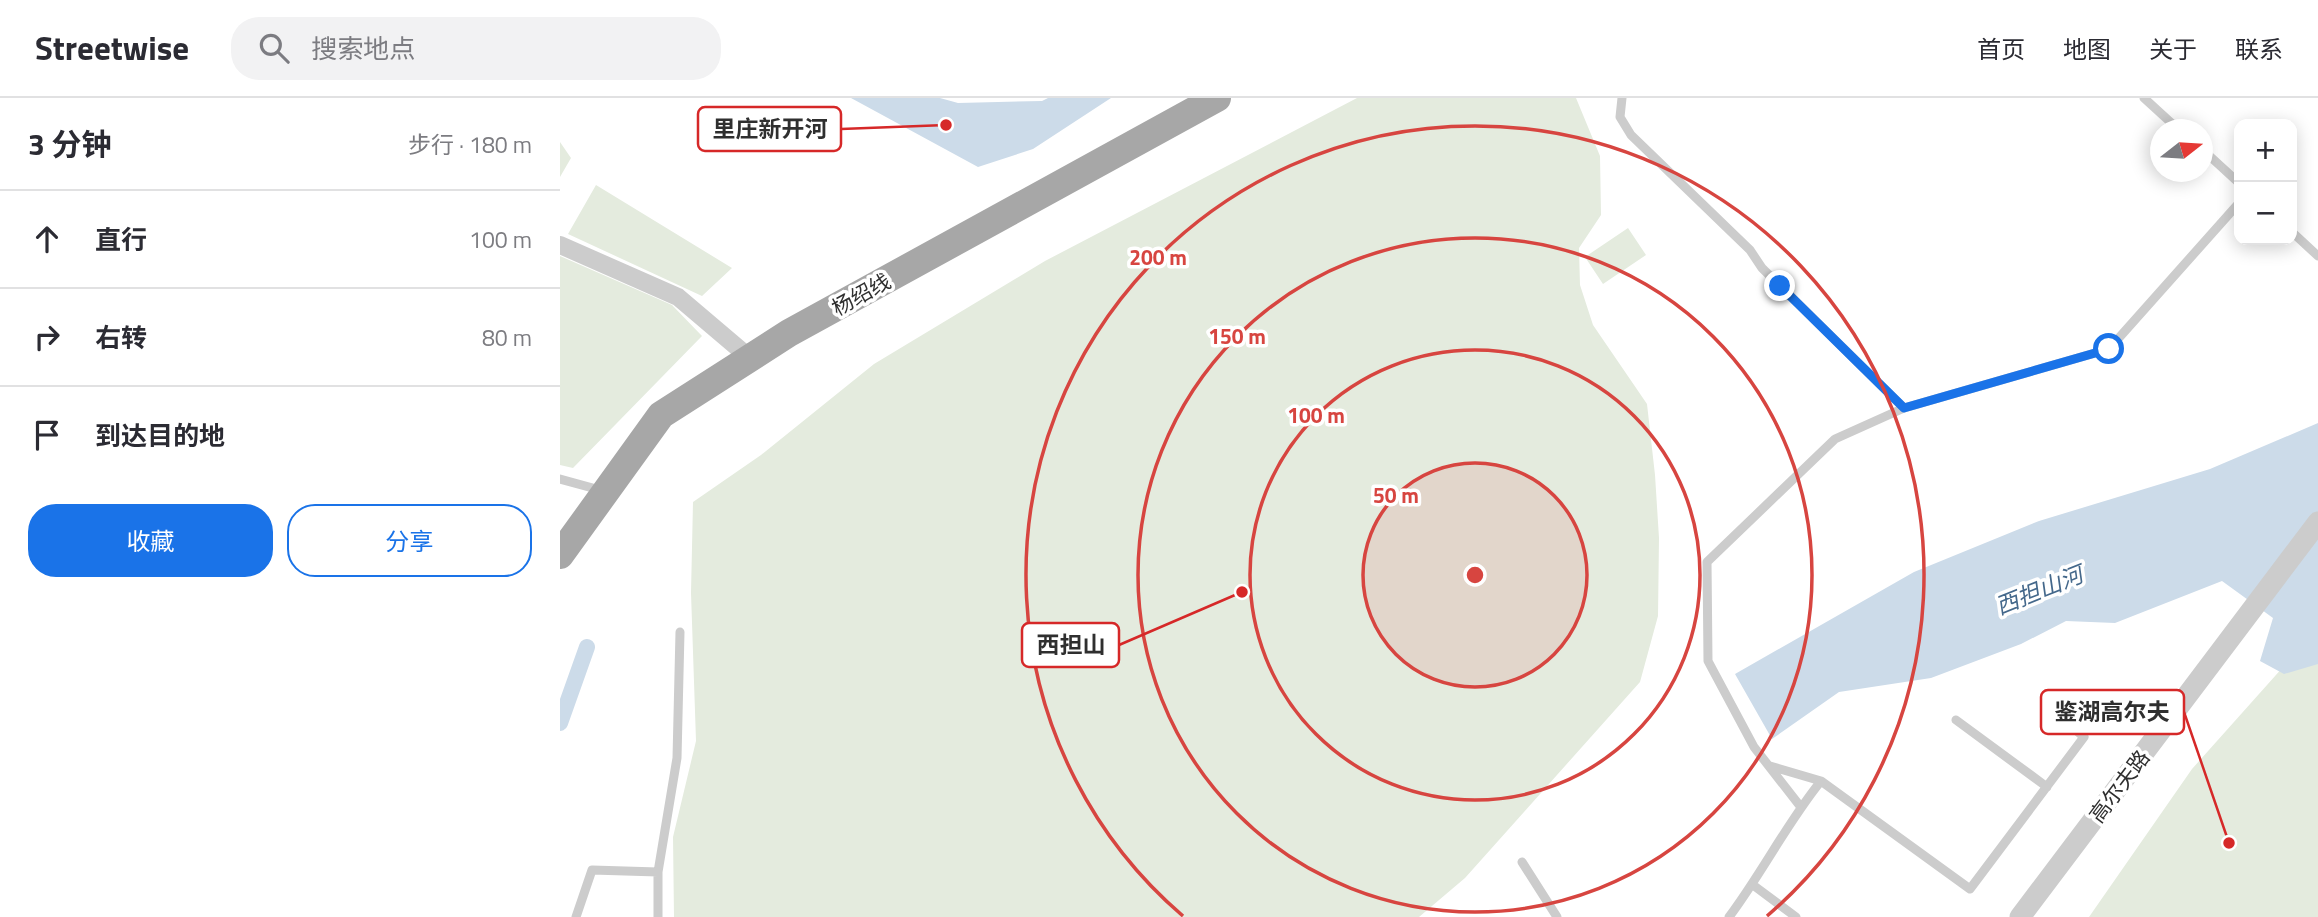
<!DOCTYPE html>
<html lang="zh">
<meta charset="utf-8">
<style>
body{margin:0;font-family:"Titillium Web","Noto Sans SC",sans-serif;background:#f2f2f3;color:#2b2b33}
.controls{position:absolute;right:21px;top:21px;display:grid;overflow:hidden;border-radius:14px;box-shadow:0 4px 18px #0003}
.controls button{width:63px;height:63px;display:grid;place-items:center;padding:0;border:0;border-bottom:2px solid #e1e1e2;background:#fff;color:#2b2b33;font:35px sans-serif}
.compass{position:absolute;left:1590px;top:21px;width:63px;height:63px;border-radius:50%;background:#fff;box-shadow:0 4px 18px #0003;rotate:73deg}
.stop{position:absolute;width:21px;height:21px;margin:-16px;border:5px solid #1a73e8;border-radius:50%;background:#fff}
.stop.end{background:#1a73e8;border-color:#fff;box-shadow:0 2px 7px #0008}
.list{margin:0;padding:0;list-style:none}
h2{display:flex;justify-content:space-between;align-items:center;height:91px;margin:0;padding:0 28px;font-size:30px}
h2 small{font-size:23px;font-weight:400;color:#7c7c81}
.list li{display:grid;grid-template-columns:46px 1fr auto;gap:21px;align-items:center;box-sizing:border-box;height:98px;padding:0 28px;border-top:2px solid #e1e1e2}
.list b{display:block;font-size:26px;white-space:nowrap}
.list em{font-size:23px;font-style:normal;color:#7c7c81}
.actions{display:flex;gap:14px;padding:21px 28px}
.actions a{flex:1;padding:16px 0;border:2px solid #1a73e8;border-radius:28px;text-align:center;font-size:24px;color:#1a73e8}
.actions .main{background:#1a73e8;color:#fff}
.icon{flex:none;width:38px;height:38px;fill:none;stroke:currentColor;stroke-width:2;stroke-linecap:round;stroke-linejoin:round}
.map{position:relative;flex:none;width:1758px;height:819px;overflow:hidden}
header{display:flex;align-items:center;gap:42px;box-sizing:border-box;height:98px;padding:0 35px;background:#fff;border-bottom:2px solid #e1e1e2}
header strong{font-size:33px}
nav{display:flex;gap:38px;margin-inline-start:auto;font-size:24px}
.search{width:490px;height:63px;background:#f2f2f3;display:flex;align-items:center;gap:18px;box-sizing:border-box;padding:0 24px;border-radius:28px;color:#7c7c81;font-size:26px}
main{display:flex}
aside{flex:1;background:#fff}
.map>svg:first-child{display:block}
.green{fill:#e4ebde}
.water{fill:#ccdbe9}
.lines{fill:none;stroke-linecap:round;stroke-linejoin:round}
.canal{stroke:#ccdbe9;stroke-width:16}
.service{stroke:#ccc;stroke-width:9}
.minor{stroke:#ccc;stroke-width:18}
.tertiary{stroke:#ccc;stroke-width:21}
.primary{stroke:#a7a7a7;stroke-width:28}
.route{stroke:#1a73e8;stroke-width:9}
.ring{fill:none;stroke:#d74540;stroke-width:3.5}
.labels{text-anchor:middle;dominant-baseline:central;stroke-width:7;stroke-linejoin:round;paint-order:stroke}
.street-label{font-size:21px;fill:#2f2f2f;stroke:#fff}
.water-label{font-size:23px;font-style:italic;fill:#44688b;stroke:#fff}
.centre{fill:#d74540;stroke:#fff;stroke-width:3.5}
.ring-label{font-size:21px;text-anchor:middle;font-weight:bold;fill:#d74540;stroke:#fff;stroke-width:7;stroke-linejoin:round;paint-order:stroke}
.leader{fill:none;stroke:#d62828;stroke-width:2.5}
.callout-dot{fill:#d62828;stroke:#fff;stroke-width:2.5}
.callout{fill:#fff;stroke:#d62828;stroke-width:2.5}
.callout-label{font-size:23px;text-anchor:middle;font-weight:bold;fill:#2f2f2f}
</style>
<header>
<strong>Streetwise</strong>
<div class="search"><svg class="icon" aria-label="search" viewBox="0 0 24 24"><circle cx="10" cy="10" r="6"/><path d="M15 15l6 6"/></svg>搜索地点</div>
<nav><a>首页</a><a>地图</a><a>关于</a><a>联系</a></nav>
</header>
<main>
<aside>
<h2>3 分钟<small>步行 · 180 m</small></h2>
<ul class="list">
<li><svg class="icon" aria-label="ahead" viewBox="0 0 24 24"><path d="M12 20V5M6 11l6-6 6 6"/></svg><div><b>直行</b></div><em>100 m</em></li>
<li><svg class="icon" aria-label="right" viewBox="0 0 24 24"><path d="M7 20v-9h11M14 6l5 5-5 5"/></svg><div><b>右转</b></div><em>80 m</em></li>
<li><svg class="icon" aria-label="arrive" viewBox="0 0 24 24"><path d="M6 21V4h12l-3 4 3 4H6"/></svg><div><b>到达目的地</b></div></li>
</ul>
<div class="actions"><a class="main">收藏</a><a>分享</a></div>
</aside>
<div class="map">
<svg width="1758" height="819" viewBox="0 0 1758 819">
<rect width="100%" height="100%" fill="#fff"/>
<!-- green -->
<path class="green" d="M797,0H1016L1040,58L1041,117L1019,150L1020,187L1033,227L1087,306L1095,377L1099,440L1098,518L1080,584L905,780L859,819H114L113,739L136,643L131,495L133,404L201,357L314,266L485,163Z
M0,44L11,60L0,79Z
M36,87L172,170L142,198L8,136Z
M1068,130L1086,157L1043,186L1025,159Z
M0,158L112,207L142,238L13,370L0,367Z
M1758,530V819H1529L1632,671Z"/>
<!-- water -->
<path class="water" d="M291,0H380L398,5L482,3L488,0H551L473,51L418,69Z
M1758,325V566L1724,576L1700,563L1713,520L1662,483L1555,525L1506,523L1461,546L1371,580L1279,594L1212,641L1175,576L1354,474L1479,423L1650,371Z"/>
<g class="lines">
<!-- canal -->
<path class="canal" d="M0,625L27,549"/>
<!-- service -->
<path class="service" d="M1062,0L1060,19L1071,37L1190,152L1202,170L1344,310
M1584,0L1619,32
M1643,52L1679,85
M1732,134L1758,158
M0,381L40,392
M1396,622L1487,689
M1210,668L1261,683L1410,791L1524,639L1485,606
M1240,708L1194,649L1148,563L1147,464L1275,341L1344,310L1549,251L1679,105
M962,764L997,819
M1193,787L1236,819
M16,819L32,772L98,774
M98,819V774L117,660L120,534
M1169,819C1202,775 1227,725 1261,683"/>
<!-- minor -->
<path class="minor" d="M0,147L118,199L191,261"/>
<!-- tertiary -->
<path class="tertiary" d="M1460,819L1758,424"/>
<!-- primary -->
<path class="primary" d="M0,457L101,317L229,235L657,0"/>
</g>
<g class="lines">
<!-- route -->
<path class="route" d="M1220,188L1344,310L1549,251"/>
</g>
<!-- distance rings -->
<circle cx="915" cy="477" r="112" fill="#d74540" fill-opacity=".12"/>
<g class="ring">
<circle cx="915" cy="477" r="112"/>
<circle cx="915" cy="477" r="225"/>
<circle cx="915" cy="477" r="337"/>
<path d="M623 818A449 449 0 1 1 1207 818"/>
</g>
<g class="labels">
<!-- street labels -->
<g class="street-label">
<text transform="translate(301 196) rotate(-29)">杨绍线</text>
<text transform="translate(1559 688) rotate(-53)">高尔夫路</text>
</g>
<!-- water labels -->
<g class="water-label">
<text transform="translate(1479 492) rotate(-22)">西担山河</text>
</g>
</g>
<circle cx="915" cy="477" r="10" class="centre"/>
<g class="ring-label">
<text x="598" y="167">200 m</text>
<text x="677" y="246">150 m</text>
<text x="756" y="325">100 m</text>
<text x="836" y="405">50 m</text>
</g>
<!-- callouts -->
<path class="leader" d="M386 27L281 31M682 494L559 547M1669 745L1624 614"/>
<g class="callout-dot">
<circle cx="386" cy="27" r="7"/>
<circle cx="682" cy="494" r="7"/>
<circle cx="1669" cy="745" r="7"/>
</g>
<g class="callout">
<rect x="138" y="9" width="143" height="44" rx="7"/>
<rect x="462" y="525" width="97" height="44" rx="7"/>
<rect x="1481" y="592" width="143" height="44" rx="7"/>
</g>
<g class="callout-label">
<text x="210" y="39">里庄新开河</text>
<text x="511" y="555">西担山</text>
<text x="1552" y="622">鉴湖高尔夫</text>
</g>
</svg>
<div class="controls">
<button>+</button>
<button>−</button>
</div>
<svg class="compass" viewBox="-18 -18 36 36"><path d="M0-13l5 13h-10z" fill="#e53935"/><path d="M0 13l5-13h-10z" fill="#7c7c81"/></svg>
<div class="stop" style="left:1549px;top:251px"></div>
<div class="stop end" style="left:1220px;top:188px"></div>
</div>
</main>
